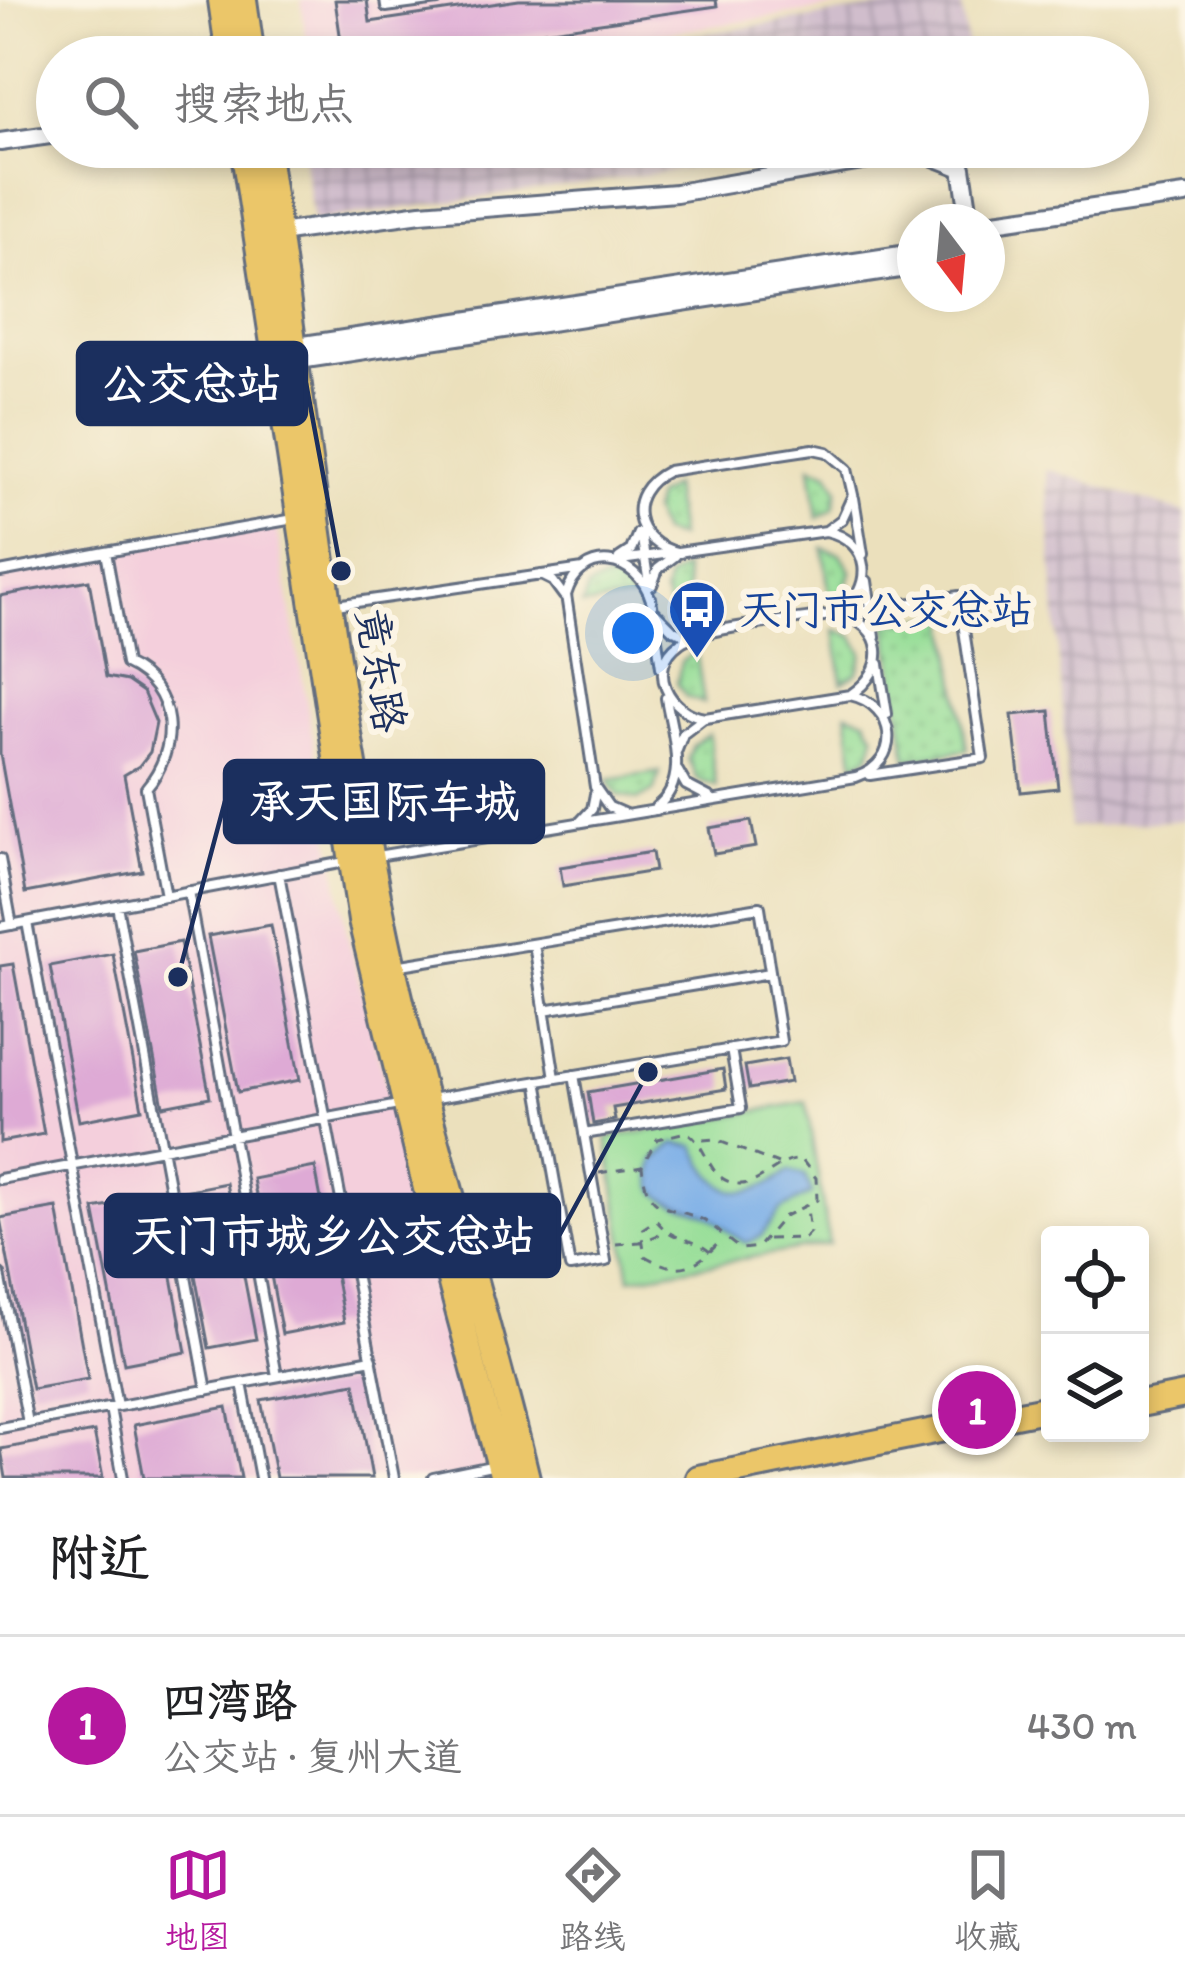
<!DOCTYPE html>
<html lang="zh">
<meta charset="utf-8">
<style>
body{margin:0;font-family:Itim,"LXGW WenKai TC",sans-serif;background:#f2f2f2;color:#202124}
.controls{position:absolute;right:36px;bottom:36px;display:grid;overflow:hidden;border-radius:12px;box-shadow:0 6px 18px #0003}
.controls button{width:108px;height:108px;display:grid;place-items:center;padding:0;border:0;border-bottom:3px solid #e0e0e0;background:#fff;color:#202124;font:60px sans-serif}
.compass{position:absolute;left:897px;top:204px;width:108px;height:108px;border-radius:50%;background:#fff;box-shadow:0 6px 18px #0003;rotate:164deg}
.you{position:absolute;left:633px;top:633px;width:42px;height:42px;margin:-30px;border:9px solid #fff;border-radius:50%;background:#1a73e8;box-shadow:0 0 0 18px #1a73e833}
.badge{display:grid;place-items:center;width:78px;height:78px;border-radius:50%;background:#b5179e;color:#fff;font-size:39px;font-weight:700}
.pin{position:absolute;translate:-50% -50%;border:6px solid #fff;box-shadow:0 3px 12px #0006}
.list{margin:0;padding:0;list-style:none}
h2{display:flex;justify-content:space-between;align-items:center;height:156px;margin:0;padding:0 48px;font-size:51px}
h2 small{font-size:39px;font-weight:400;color:#757577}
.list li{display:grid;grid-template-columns:78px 1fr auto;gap:36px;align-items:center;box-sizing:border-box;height:180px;padding:0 48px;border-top:3px solid #e0e0e0}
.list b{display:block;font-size:45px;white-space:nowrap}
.list p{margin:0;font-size:39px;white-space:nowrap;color:#757577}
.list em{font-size:39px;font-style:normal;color:#757577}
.icon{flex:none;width:66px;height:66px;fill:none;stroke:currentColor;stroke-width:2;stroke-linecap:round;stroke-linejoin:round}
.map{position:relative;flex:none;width:1185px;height:1478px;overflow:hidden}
.search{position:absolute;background:#fff;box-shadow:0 6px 18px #0003;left:36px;right:36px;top:36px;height:132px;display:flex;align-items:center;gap:30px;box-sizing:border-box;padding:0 42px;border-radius:66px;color:#757577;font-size:45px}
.sheet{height:336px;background:#fff}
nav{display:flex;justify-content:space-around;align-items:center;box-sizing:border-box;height:168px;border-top:3px solid #e0e0e0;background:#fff;font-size:33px;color:#757577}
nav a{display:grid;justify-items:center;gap:6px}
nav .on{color:#b5179e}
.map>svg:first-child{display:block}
.built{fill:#f4cfdc}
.industrial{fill:url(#industrial-grid)}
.grass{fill:url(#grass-dots);stroke:#59867b;stroke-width:3}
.park{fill:#97de98;stroke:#59867b;stroke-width:3}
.water{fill:#7aaee7;stroke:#4a6ea2;stroke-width:3}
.building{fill:#deaad5}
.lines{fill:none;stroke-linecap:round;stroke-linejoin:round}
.lane-casing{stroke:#646d7f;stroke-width:14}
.street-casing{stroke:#646d7f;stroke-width:22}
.primary-casing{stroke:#646d7f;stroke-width:30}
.path{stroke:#646d7f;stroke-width:3;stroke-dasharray:9 9;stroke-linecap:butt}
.lane{stroke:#fff;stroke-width:8}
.street{stroke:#fff;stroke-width:16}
.primary{stroke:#ebc669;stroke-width:24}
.labels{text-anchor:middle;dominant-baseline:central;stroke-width:12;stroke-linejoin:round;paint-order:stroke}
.transit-label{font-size:42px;fill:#164399;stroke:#fcf5e5;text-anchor:start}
.street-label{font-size:42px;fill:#1b2f5e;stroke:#fcf5e5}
.leader{fill:none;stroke:#1b2f5e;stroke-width:4.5}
.callout-dot{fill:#1b2f5e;stroke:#fcf5e5;stroke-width:4.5}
.callout{fill:#1b2f5e;stroke:#1b2f5e;stroke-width:4.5}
.callout-label{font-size:45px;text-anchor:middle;font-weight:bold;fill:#fff}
</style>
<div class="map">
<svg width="1185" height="1478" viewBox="0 0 1185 1478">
<defs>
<pattern id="industrial-grid" width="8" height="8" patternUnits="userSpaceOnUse" patternTransform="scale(3)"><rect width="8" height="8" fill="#d0bdcc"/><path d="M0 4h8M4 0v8" fill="none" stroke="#a89aa9"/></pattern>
<pattern id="grass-dots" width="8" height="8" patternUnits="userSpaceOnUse" patternTransform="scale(3)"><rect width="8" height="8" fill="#97de98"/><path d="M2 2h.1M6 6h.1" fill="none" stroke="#82bf85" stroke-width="1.8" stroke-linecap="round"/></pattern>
</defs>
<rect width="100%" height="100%" fill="#fcf5e5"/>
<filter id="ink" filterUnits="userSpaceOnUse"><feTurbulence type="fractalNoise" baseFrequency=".00833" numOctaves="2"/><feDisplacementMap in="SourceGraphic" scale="24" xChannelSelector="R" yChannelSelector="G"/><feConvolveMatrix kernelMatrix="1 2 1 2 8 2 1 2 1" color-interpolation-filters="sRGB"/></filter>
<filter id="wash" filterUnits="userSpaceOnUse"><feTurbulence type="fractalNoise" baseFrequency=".004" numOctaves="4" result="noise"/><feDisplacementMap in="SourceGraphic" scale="48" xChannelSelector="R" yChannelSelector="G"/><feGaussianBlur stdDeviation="2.7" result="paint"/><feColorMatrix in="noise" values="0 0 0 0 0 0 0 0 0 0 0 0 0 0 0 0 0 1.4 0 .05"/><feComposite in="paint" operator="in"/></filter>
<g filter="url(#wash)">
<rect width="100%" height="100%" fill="#ebe0bc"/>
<!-- built -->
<path class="built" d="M301,0H886L507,57H309Z
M275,520L347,933L488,1478H0V569Z"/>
<!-- industrial -->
<path class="industrial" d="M932,0H961L969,57H547Z
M302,147H844L313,221Z
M1046,469L1185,513V820L1070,828Z"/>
<!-- grass -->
<path class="grass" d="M811,466L829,472L838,489L834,508L818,518Z
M672,486L679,538L661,533L652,512L656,497Z
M823,548L841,554L851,571L846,590L830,600Z
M684,568L691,620L673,615L664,594L668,579Z
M608,578L623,583L634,599L582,606L588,588Z
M947,615L967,750L907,759L887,624Z
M835,630L853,636L863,653L858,672L842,682Z
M696,651L704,703L686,697L677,684L681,662Z
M847,713L866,719L875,736L870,755L855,765Z
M709,734L716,786L698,780L688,759L693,745Z
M660,772L655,790L637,800L618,795L608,780Z"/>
<!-- park -->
<path class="park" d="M806,1102L829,1244L630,1278L607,1138Z"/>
<!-- water -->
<path class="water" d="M675,1143L695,1146C718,1196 743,1207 789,1171L804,1175L812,1193L781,1210L761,1236L747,1243C730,1237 722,1222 707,1215C679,1201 643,1206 654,1161Z"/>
<g id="blocks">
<!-- building -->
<path class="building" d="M335,0H367L370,22L519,0H716L717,6L394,53L393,47L343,55Z
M89,580L106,677L127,681L143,692L156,723L150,752L139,766L124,775L142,871L25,893L0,754V596Z
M1050,711L1058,788L1021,792L1012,715Z
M751,821L756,847L714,854L709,828Z
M652,852L655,871L563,886L560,867Z
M271,925L300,1080L238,1092L208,936Z
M180,942L210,1097L163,1106L134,951Z
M113,954L142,1109L79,1121L50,966Z
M13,964L44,1134L0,1142V966Z
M786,1059L790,1082L749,1089L745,1066Z
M723,1069L726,1089L613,1108L615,1120L593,1124L588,1092Z
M315,1167L344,1322L282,1334L253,1179Z
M226,1183L256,1339L209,1348L179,1192Z
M157,1197L186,1352L124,1364L94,1209Z
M57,1208L88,1379L32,1389L0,1218Z
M355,1383L372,1478H276L261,1400Z
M227,1407L241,1478H144L134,1425Z
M94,1432L103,1478H6L1,1449Z"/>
</g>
</g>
<g filter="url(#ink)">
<use href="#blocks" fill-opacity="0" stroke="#646d7f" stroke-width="3"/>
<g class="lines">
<defs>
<path id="lane" d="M385,0L386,7L438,0
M854,498L863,554
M641,533L649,584
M106,552L294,519
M680,553C633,543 622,494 668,471L813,449L827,452L847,469L853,495L842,519L826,531
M619,558L631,550L638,533
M621,560L826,531C872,541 875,588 839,613
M0,572L106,552L126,664C178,688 180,749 146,788L166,896
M541,575L553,581L564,596
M867,581L875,637
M652,585L658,569L675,556
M651,598L661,667
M336,605L583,569
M655,612L673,630L691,636
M845,613L959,596L983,758L870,775
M879,664L887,714
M677,750L683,734L704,718
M678,771L686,785L711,798
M656,807C690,782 672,734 666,698
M625,814L609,807L595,787L566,595C581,545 637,554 651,600
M580,822L592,809L595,794
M377,856L856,777C903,762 897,705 850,695L705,718C669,713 645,668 680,643C701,627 806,619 838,614C887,625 889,670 850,695
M0,859L12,925
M279,874L394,1478
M188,891L277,1376
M117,905L207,1390
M27,922L117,1406
M0,927L345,862
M534,944L555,1078
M395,966L760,907L781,1041L430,1099
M544,1010L770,973
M537,1081L570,1267L606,1261L574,1075
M584,1134L741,1108L731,1049
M0,1179L404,1104
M0,1274L28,1423
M242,1383L260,1478
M110,1408L123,1478
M0,1428L372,1359
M433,1478L496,1465"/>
<path id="street" d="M0,142L57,134
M987,223L1185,195
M279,233L421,213L676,193L909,153H924L962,168L970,222
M284,348L901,255L906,268L286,362"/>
<path id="primary" d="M221,0L229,57
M244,0L252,57
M243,147L361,921L431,1209L503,1478
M266,147C305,411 332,679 387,940C426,1121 483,1298 527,1478
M1140,1404L1185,1395
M698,1478L1050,1408"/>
</defs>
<!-- lane casing -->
<use href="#lane" class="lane-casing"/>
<!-- street casing -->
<use href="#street" class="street-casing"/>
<!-- primary casing -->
<use href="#primary" class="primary-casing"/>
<!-- path -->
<path class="path" d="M703,1140L714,1139L778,1164
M599,1173L642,1166L657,1139L686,1132C707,1144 707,1175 730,1182C759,1193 775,1157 802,1160L816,1178L817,1200L783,1217L758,1247L741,1249C727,1241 715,1225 701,1219C666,1204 647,1215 642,1166
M768,1239L804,1238L810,1232L807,1209
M616,1244L640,1242L664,1233
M710,1252C690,1235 675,1244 656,1220L641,1230L645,1256C681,1277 697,1267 722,1239"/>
<!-- lane -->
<use href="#lane" class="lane"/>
<!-- street -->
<use href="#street" class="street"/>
<!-- primary -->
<use href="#primary" class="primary"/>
</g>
</g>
<!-- icons -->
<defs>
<symbol id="bus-pin" viewBox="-11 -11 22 30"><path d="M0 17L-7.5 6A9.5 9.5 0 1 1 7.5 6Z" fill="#1a4fb4" stroke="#fcf5e5"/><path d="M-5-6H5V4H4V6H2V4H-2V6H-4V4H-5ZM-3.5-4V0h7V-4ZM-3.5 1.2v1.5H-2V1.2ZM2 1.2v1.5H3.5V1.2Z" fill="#fff"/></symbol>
</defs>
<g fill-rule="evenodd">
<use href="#bus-pin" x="664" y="576" width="66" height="90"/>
</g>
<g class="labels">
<!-- transit labels -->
<g class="transit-label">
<text x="739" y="609">天门市公交总站</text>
</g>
<!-- street labels -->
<g class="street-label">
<text transform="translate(381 670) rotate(81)">竟东路</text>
</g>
</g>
<!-- callouts -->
<path class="leader" d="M341 571L306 383M178 977L225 801M648 1072L559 1236"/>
<g class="callout-dot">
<circle cx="341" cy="571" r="12"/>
<circle cx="178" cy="977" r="12"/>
<circle cx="648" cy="1072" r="12"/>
</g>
<g class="callout">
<rect x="78" y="343" width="228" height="81" rx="12"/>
<rect x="225" y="761" width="318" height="81" rx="12"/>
<rect x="106" y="1195" width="453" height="81" rx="12"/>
</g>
<g class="callout-label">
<text x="192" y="399">公交总站</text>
<text x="384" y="817">承天国际车城</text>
<text x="333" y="1251">天门市城乡公交总站</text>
</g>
</svg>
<div class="controls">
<button><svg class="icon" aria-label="locate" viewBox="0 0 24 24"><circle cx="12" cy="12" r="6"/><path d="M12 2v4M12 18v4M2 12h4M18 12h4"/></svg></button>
<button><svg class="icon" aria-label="layers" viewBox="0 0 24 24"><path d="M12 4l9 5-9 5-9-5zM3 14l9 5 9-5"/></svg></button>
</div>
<svg class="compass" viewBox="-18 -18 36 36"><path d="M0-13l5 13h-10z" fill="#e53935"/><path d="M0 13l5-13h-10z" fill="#757577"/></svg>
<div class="you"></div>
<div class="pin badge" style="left:977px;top:1410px">1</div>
<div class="search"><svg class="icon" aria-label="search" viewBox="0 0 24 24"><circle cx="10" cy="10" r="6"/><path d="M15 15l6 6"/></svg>搜索地点</div>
</div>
<section class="sheet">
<h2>附近<small></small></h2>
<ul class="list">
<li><span class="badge">1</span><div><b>四湾路</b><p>公交站 · 复州大道</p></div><em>430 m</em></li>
</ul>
</section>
<nav>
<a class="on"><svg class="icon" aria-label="map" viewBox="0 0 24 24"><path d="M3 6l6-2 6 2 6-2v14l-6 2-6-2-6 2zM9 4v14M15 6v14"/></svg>地图</a>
<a><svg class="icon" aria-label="directions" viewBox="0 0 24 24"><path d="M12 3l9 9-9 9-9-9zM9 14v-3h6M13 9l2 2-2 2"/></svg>路线</a>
<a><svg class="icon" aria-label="saved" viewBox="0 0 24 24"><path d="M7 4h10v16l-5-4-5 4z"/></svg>收藏</a>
</nav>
